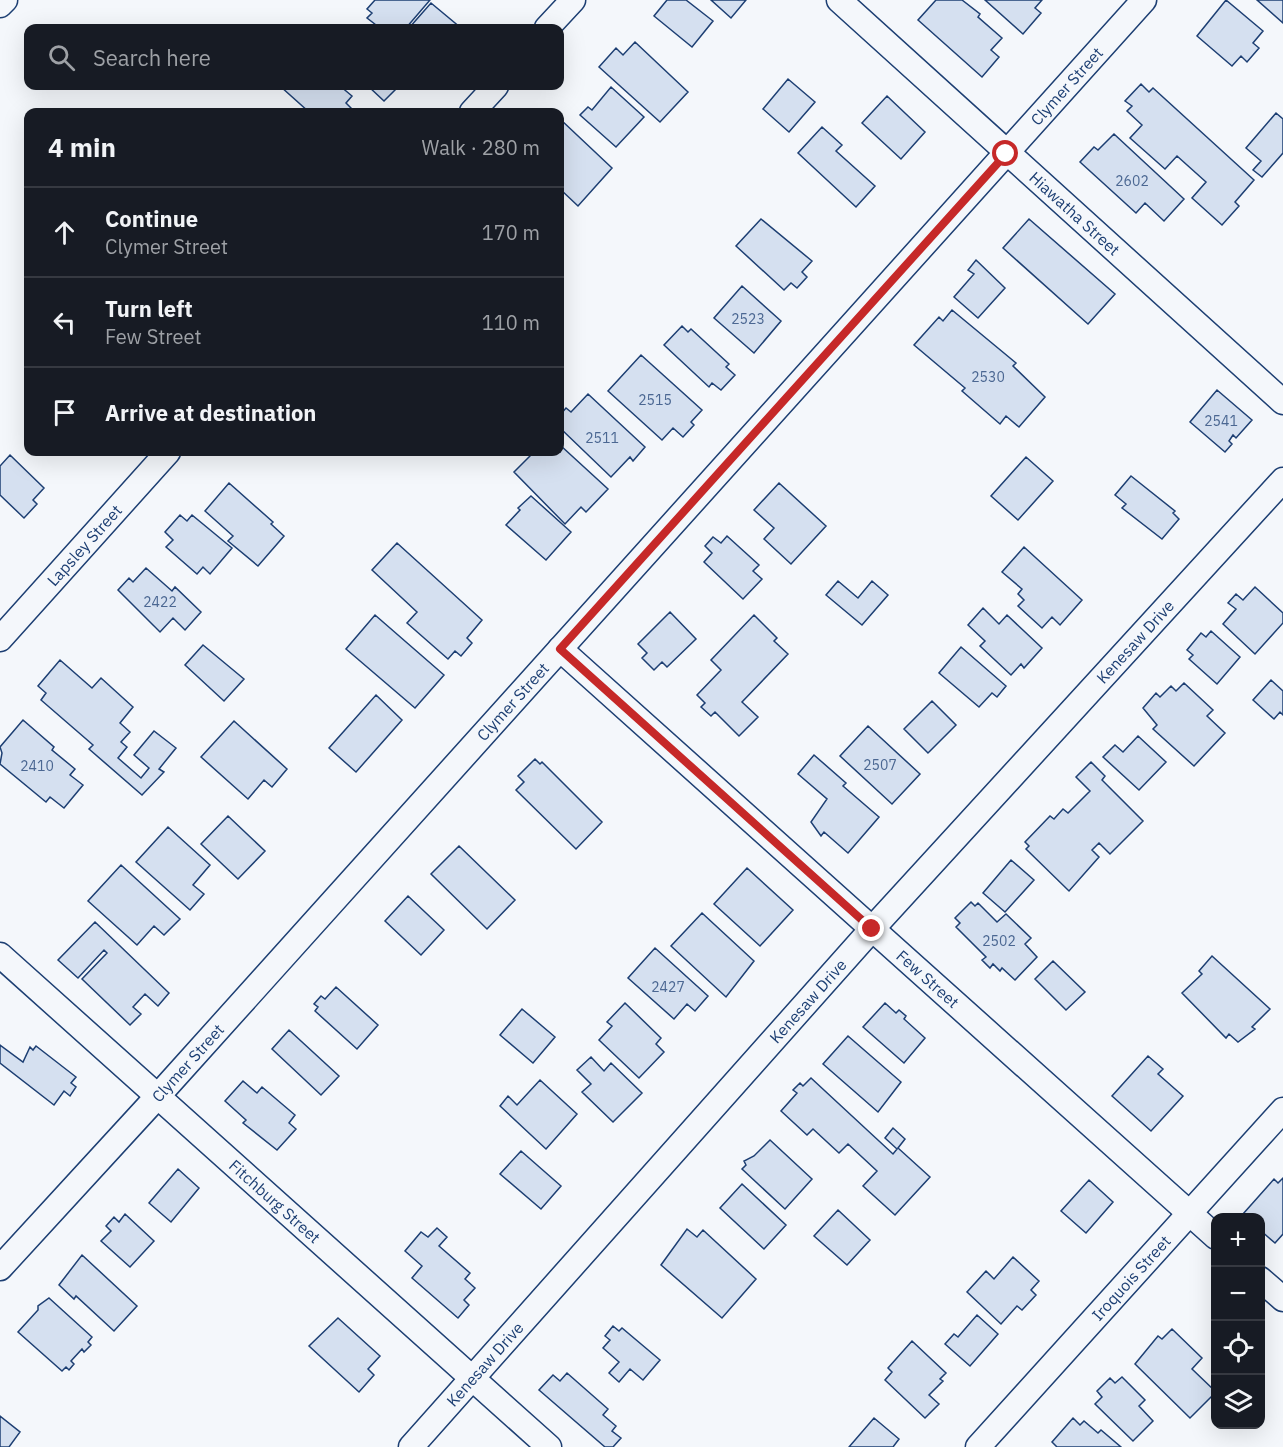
<!DOCTYPE html>
<meta charset="utf-8">
<style>
body{margin:0;font-family:"IBM Plex Sans",sans-serif;background:#242831;color:#f1f3f6}
.controls{position:absolute;right:18px;bottom:18px;display:grid;overflow:hidden;border-radius:12px;box-shadow:0 6px 24px #0002}
.controls button{width:54px;height:54px;display:grid;place-items:center;padding:0;border:0;border-bottom:2px solid #363941;background:#171b24;color:#f1f3f6;font:30px sans-serif}
.stop{position:absolute;width:18px;height:18px;margin:-14px;border:4px solid #c62828;border-radius:50%;background:#fff}
.stop.end{background:#c62828;border-color:#fff;box-shadow:0 2px 6px #0008}
.list{margin:0;padding:0;list-style:none}
h2{display:flex;justify-content:space-between;align-items:center;height:78px;margin:0;padding:0 24px;font-size:26px}
h2 small{font-size:20px;font-weight:400;color:#9ea1a6}
.list li{display:grid;grid-template-columns:39px 1fr auto;gap:18px;align-items:center;box-sizing:border-box;height:90px;padding:0 24px;border-top:2px solid #363941}
.list b{display:block;font-size:22px;white-space:nowrap}
.list p{margin:0;font-size:20px;white-space:nowrap;color:#9ea1a6}
.list em{font-size:20px;font-style:normal;color:#9ea1a6}
.icon{flex:none;width:33px;height:33px;fill:none;stroke:currentColor;stroke-width:2;stroke-linecap:round;stroke-linejoin:round}
.map{position:relative;flex:none;width:1283px;height:1447px;overflow:hidden}
.search{position:absolute;background:#171b24;box-shadow:0 6px 24px #0002;left:24px;top:24px;width:540px;height:66px;display:flex;align-items:center;gap:15px;box-sizing:border-box;padding:0 21px;border-radius:12px;color:#9ea1a6;font-size:22px}
.panel{position:absolute;background:#171b24;box-shadow:0 6px 24px #0002;left:24px;top:108px;width:540px;height:348px;border-radius:12px}
.map>svg:first-child{display:block}
.building{fill:#d5e0f0;stroke:#1d3f73;stroke-width:1.5}
.lines{fill:none;stroke-linecap:round;stroke-linejoin:round}
.street-casing{stroke:#1d3f73;stroke-width:27}
.street{stroke:#f4f7fb;stroke-width:24}
.route{stroke:#c62828;stroke-width:8}
.labels{text-anchor:middle;dominant-baseline:central;stroke-width:4.5;stroke-linejoin:round;paint-order:stroke}
.number-label{font-size:14px;fill:#4b6792}
.street-label{font-size:16px;fill:#1d3f73;stroke:#f4f7fb}
</style>
<div class="map">
<svg width="1283" height="1447" viewBox="0 0 1283 1447">
<rect width="100%" height="100%" fill="#f4f7fb"/>
<!-- building -->
<path class="building" d="M375,0H430L406,28H380L367,18L372,13L367,9Z
M667,0H686L713,21L692,47L654,16Z
M711,0H746L731,18Z
M936,0H962L980,14L978,17L1002,38L991,50L999,57L982,77L918,20Z
M985,0H1042L1035,8L1041,13L1023,34Z
M1226,0L1263,31L1253,43L1259,48L1247,62L1241,56L1232,66L1197,36Z
M1257,0H1283V23Z
M431,3L461,28H409Z
M635,42L688,92L660,122L599,67L616,48L623,55Z
M788,79L815,102L789,132L763,109Z
M1141,84L1149,92L1153,88L1254,180L1235,202L1239,206L1222,225L1192,198L1206,182L1177,156L1165,169L1130,138L1142,125L1127,111L1132,106L1125,101Z
M280,86H340L352,96L346,103L354,111L309,112Z
M368,86H399L384,101Z
M611,87L644,117L616,147L580,115L588,107L592,110Z
M887,96L925,132L901,159L862,123Z
M1276,113L1283,119V153L1262,177L1253,170L1261,161L1246,148Z
M560,119L612,168L578,206L560,189Z
M822,127L842,145L836,151L875,186L856,207L798,153Z
M1114,134L1184,199L1164,221L1145,203L1136,213L1080,162L1094,147L1098,150Z
M761,219L812,261L802,272L807,277L797,288L791,283L784,290L736,246Z
M1029,219L1115,294L1088,324L1003,248Z
M976,260L1005,288L978,318L954,297L974,274L968,270Z
M742,286L781,321L754,353L714,318Z
M952,310L1016,363L1013,366L1045,397L1019,427L1006,416L1000,424L962,391L965,388L914,345L939,317L943,321Z
M682,326L688,332L691,329L729,364L726,367L735,375L721,390L712,383L709,387L664,345Z
M641,355L702,410L691,422L694,425L683,437L673,428L662,440L608,391Z
M1217,390L1252,420L1236,438L1233,435L1229,441L1232,444L1225,452L1190,422Z
M588,394L645,447L633,461L630,457L611,477L560,428V415L566,408L571,412Z
M560,445L608,489L586,512L581,507L565,524L514,472L534,452H560Z
M10,455L44,488L33,500L37,504L24,518L0,495V466Z
M1026,457L1053,481L1018,520L991,496Z
M1131,476L1175,511L1173,513L1179,519L1162,539L1122,508L1126,504L1115,495Z
M229,483L273,522L271,524L284,536L258,566L228,541L233,536L205,511Z
M779,483L826,526L791,564L764,539L774,528L754,510Z
M531,496L571,532L546,560L506,525L520,510L518,508Z
M180,515L187,521L192,515L232,548L210,574L203,567L197,574L166,547L173,540L165,532Z
M727,536L759,565L753,571L762,579L743,599L704,562L712,553L705,546L713,537L721,543Z
M397,543L482,620L467,638L472,643L461,656L455,651L448,659L407,623L417,612L372,570Z
M1024,547L1082,600L1060,625L1052,617L1042,628L1018,606L1024,600L1018,594L1022,589L1002,572Z
M146,568L172,591L175,587L201,612L185,630L173,618L160,632L118,590L129,578L133,582Z
M838,581L858,598L872,581L888,595L862,625L826,595Z
M1255,587L1283,613V623L1255,654L1223,624L1236,609L1228,603L1236,594L1243,600Z
M983,608L999,624L1007,615L1042,648L1024,668L1021,664L1011,675L980,646L985,641L968,625Z
M670,612L696,639L667,667L662,662L654,670L642,658L647,653L638,644Z
M375,615L444,675L415,708L346,649Z
M754,615L777,638L774,641L788,654L742,702L758,717L739,736L715,712L711,716L701,707L705,703L697,695L721,670L711,660Z
M1211,631L1240,657L1217,684L1189,659L1193,655L1187,650L1201,633L1206,637Z
M203,645L244,679L224,701L185,665Z
M961,647L1006,686L997,697L992,693L979,707L939,673Z
M60,660L92,688L101,678L133,707L120,723L130,732L121,742L127,747L118,758L141,778L149,768L134,755L154,731L176,748L159,769L164,772L142,795L89,749L93,745L41,700L46,693L38,686Z
M1271,680L1283,691V715L1280,712L1274,719L1253,700Z
M1184,683L1213,710L1207,716L1225,733L1194,766L1153,729L1157,725L1143,708L1156,693L1160,697L1171,686L1176,691Z
M376,695L402,720L356,772L329,748Z
M932,701L956,725L928,753L904,729Z
M23,720L54,747L52,750L75,769L70,775L83,785L64,808L50,797L46,802L0,764L2,753L0,747Z
M234,721L287,769L272,787L264,780L248,799L201,757Z
M868,726L920,774L892,804L840,756Z
M1138,736L1166,762L1139,790L1103,757L1115,745L1123,752Z
M814,755L846,783L843,786L879,817L848,853L824,832L821,836L811,822L827,799L798,774Z
M535,759L540,764L542,762L602,822L576,849L516,790L524,782L518,776Z
M1091,762L1105,776L1102,780L1143,821L1110,854L1099,843L1092,850L1099,857L1069,891L1026,849L1029,846L1025,842L1050,816L1054,819L1063,809L1068,813L1090,791L1076,777Z
M228,816L265,851L238,879L201,844Z
M168,827L210,865L193,885L204,894L190,910L136,862Z
M459,846L515,900L487,929L431,874Z
M1011,860L1034,880L1005,912L983,893Z
M121,865L180,919L164,935L154,926L137,945L88,901Z
M747,868L793,910L760,946L714,904Z
M408,896L444,930L421,955L385,921Z
M971,902L975,906L978,903L997,922L1006,914L1031,938L1025,944L1037,957L1015,980L1002,968L1000,971L993,964L990,968L982,960L986,957L956,927L960,923L955,918Z
M702,913L754,961L726,997L671,946Z
M95,922L169,993L158,1006L145,994L133,1007L141,1014L130,1025L82,979L107,953L104,950L78,978L58,960Z
M655,948L708,996L695,1011L687,1004L674,1019L628,978Z
M1212,956L1270,1009L1252,1027L1255,1029L1238,1042L1229,1034L1226,1038L1182,993L1202,974L1199,971Z
M1053,961L1085,992L1066,1010L1035,979Z
M336,987L378,1025L357,1049L315,1011L318,1007L314,1004L321,996L325,999Z
M625,1003L661,1038L656,1044L664,1052L639,1078L599,1040L612,1026L607,1022Z
M885,1003L896,1013L899,1010L906,1016L904,1019L925,1038L904,1063L863,1027Z
M522,1009L555,1037L533,1063L500,1035Z
M289,1030L339,1076L321,1095L272,1049Z
M848,1036L901,1082L878,1112L823,1064Z
M0,1045L23,1062L30,1047L33,1050L36,1046L76,1077L71,1083L76,1087L70,1096L64,1091L54,1105L0,1063Z
M1148,1056L1163,1069L1158,1074L1183,1096L1151,1131L1112,1096Z
M591,1057L604,1071L611,1063L642,1093L613,1122L582,1092L591,1084L577,1070Z
M811,1078L893,1154L897,1149L885,1138L893,1128L905,1139L898,1148L930,1177L895,1215L863,1186L877,1171L848,1144L839,1153L813,1129L807,1135L781,1111L797,1093L793,1090L800,1083L803,1086Z
M540,1080L577,1114L546,1149L500,1106L508,1096L517,1105Z
M243,1081L257,1093L262,1087L295,1115L289,1123L296,1129L277,1150L243,1123L246,1120L225,1101Z
M770,1140L812,1179L785,1209L742,1169L746,1165L744,1161L754,1156Z
M521,1151L561,1186L541,1209L500,1174Z
M178,1169L199,1188L171,1222L149,1203Z
M1283,1178V1234L1275,1243L1260,1230V1218H1247L1243,1214L1274,1179L1278,1183Z
M1089,1180L1113,1202L1086,1233L1061,1211Z
M742,1184L786,1225L764,1249L720,1208Z
M838,1210L870,1240L847,1265L814,1236Z
M125,1214L154,1241L130,1267L101,1241L111,1231L106,1226L114,1217L119,1222Z
M437,1228L447,1237L439,1246L470,1273L465,1279L475,1288L464,1300L469,1305L458,1318L412,1278L422,1266L405,1251L421,1232L428,1237Z
M687,1229L697,1237L703,1230L756,1279L722,1318L661,1265Z
M82,1255L137,1306L114,1331L76,1296L74,1299L59,1285Z
M1013,1257L1039,1281L1031,1290L1036,1295L1022,1310L1017,1306L1001,1324L967,1292L986,1271L994,1279Z
M49,1298L92,1337L88,1342L91,1345L84,1352L82,1349L71,1361L74,1364L69,1370L66,1367L62,1371L18,1332L38,1310V1306Z
M977,1315L998,1334L970,1366L945,1344L954,1334L958,1337Z
M338,1318L380,1356L368,1369L374,1375L359,1392L309,1346Z
M613,1326L619,1331L622,1328L660,1360L643,1380L630,1369L619,1382L609,1373L619,1362L603,1348L610,1340L605,1336Z
M1172,1329L1202,1358L1192,1369L1216,1392L1190,1418L1135,1364L1158,1336L1162,1339Z
M912,1341L946,1373L940,1379L943,1381L929,1395L939,1404L925,1418L885,1380L892,1372L888,1368Z
M567,1373L608,1409L603,1415L616,1426L612,1431L621,1438L613,1447H605L539,1390L553,1375L560,1381Z
M1122,1377L1145,1400L1139,1406L1153,1421L1133,1441L1095,1404L1102,1397L1097,1391L1110,1378L1115,1383Z
M0,1416L20,1432L9,1447H0Z
M874,1418L899,1439L893,1447H849Z
M1073,1418L1080,1425L1084,1421L1098,1433L1101,1430L1121,1447H1057L1052,1442Z"/>
<g class="lines">
<defs>
<g id="street">
<path id="s1" d="M839,0L1283,402"/>
<path d="M0,5L5,0"/>
<path d="M547,28L573,0"/>
<path d="M472,112L496,86"/>
<path id="s2" d="M0,639L168,452"/>
<path id="s3" d="M560,649L1216,1237"/>
<path id="s4" d="M0,955L549,1447"/>
<path id="s5" d="M0,1268L157,1097L1144,0"/>
<path d="M1260,1279L1283,1299"/>
<path id="s6" d="M411,1447L872,929L1283,480"/>
<path id="s7" d="M978,1447L1283,1110"/>
</g>
</defs>
<!-- street casing -->
<use href="#street" class="street-casing"/>
<!-- street -->
<use href="#street" class="street"/>
</g>
<g class="lines">
<!-- route -->
<path class="route" d="M872,929L560,649L1006,154"/>
</g>
<g class="labels">
<!-- number labels -->
<g class="number-label">
<text x="1132" y="181">2602</text>
<text x="748" y="319">2523</text>
<text x="988" y="377">2530</text>
<text x="655" y="400">2515</text>
<text x="1221" y="421">2541</text>
<text x="602" y="438">2511</text>
<text x="160" y="602">2422</text>
<text x="880" y="765">2507</text>
<text x="37" y="766">2410</text>
<text x="999" y="941">2502</text>
<text x="668" y="987">2427</text>
</g>
<!-- street labels -->
<g class="street-label">
<text stroke="none"><textPath href="#s5" startOffset="1592">Clymer Street</textPath></text>
<text stroke="none"><textPath href="#s1" startOffset="318">Hiawatha Street</textPath></text>
<text stroke="none"><textPath href="#s2" startOffset="126">Lapsley Street</textPath></text>
<text stroke="none"><textPath href="#s6" startOffset="1083">Kenesaw Drive</textPath></text>
<text stroke="none"><textPath href="#s5" startOffset="764">Clymer Street</textPath></text>
<text stroke="none"><textPath href="#s3" startOffset="494">Few Street</textPath></text>
<text stroke="none"><textPath href="#s6" startOffset="597">Kenesaw Drive</textPath></text>
<text stroke="none"><textPath href="#s5" startOffset="278">Clymer Street</textPath></text>
<text stroke="none"><textPath href="#s4" startOffset="369">Fitchburg Street</textPath></text>
<text stroke="none"><textPath href="#s7" startOffset="228">Iroquois Street</textPath></text>
<text stroke="none"><textPath href="#s6" startOffset="111">Kenesaw Drive</textPath></text>
</g>
</g>
</svg>
<div class="controls">
<button>+</button>
<button>−</button>
<button><svg class="icon" aria-label="locate" viewBox="0 0 24 24"><circle cx="12" cy="12" r="6"/><path d="M12 2v4M12 18v4M2 12h4M18 12h4"/></svg></button>
<button><svg class="icon" aria-label="layers" viewBox="0 0 24 24"><path d="M12 4l9 5-9 5-9-5zM3 14l9 5 9-5"/></svg></button>
</div>
<div class="stop" style="left:1006px;top:154px"></div>
<div class="stop end" style="left:872px;top:929px"></div>
<div class="search"><svg class="icon" aria-label="search" viewBox="0 0 24 24"><circle cx="10" cy="10" r="6"/><path d="M15 15l6 6"/></svg>Search here</div>
<section class="panel">
<h2>4 min<small>Walk · 280 m</small></h2>
<ul class="list">
<li><svg class="icon" aria-label="ahead" viewBox="0 0 24 24"><path d="M12 20V5M6 11l6-6 6 6"/></svg><div><b>Continue</b><p>Clymer Street</p></div><em>170 m</em></li>
<li><svg class="icon" aria-label="left" viewBox="0 0 24 24"><path d="M17 20v-9H6M10 6l-5 5 5 5"/></svg><div><b>Turn left</b><p>Few Street</p></div><em>110 m</em></li>
<li><svg class="icon" aria-label="arrive" viewBox="0 0 24 24"><path d="M6 21V4h12l-3 4 3 4H6"/></svg><div><b>Arrive at destination</b></div></li>
</ul>
</section>
</div>
